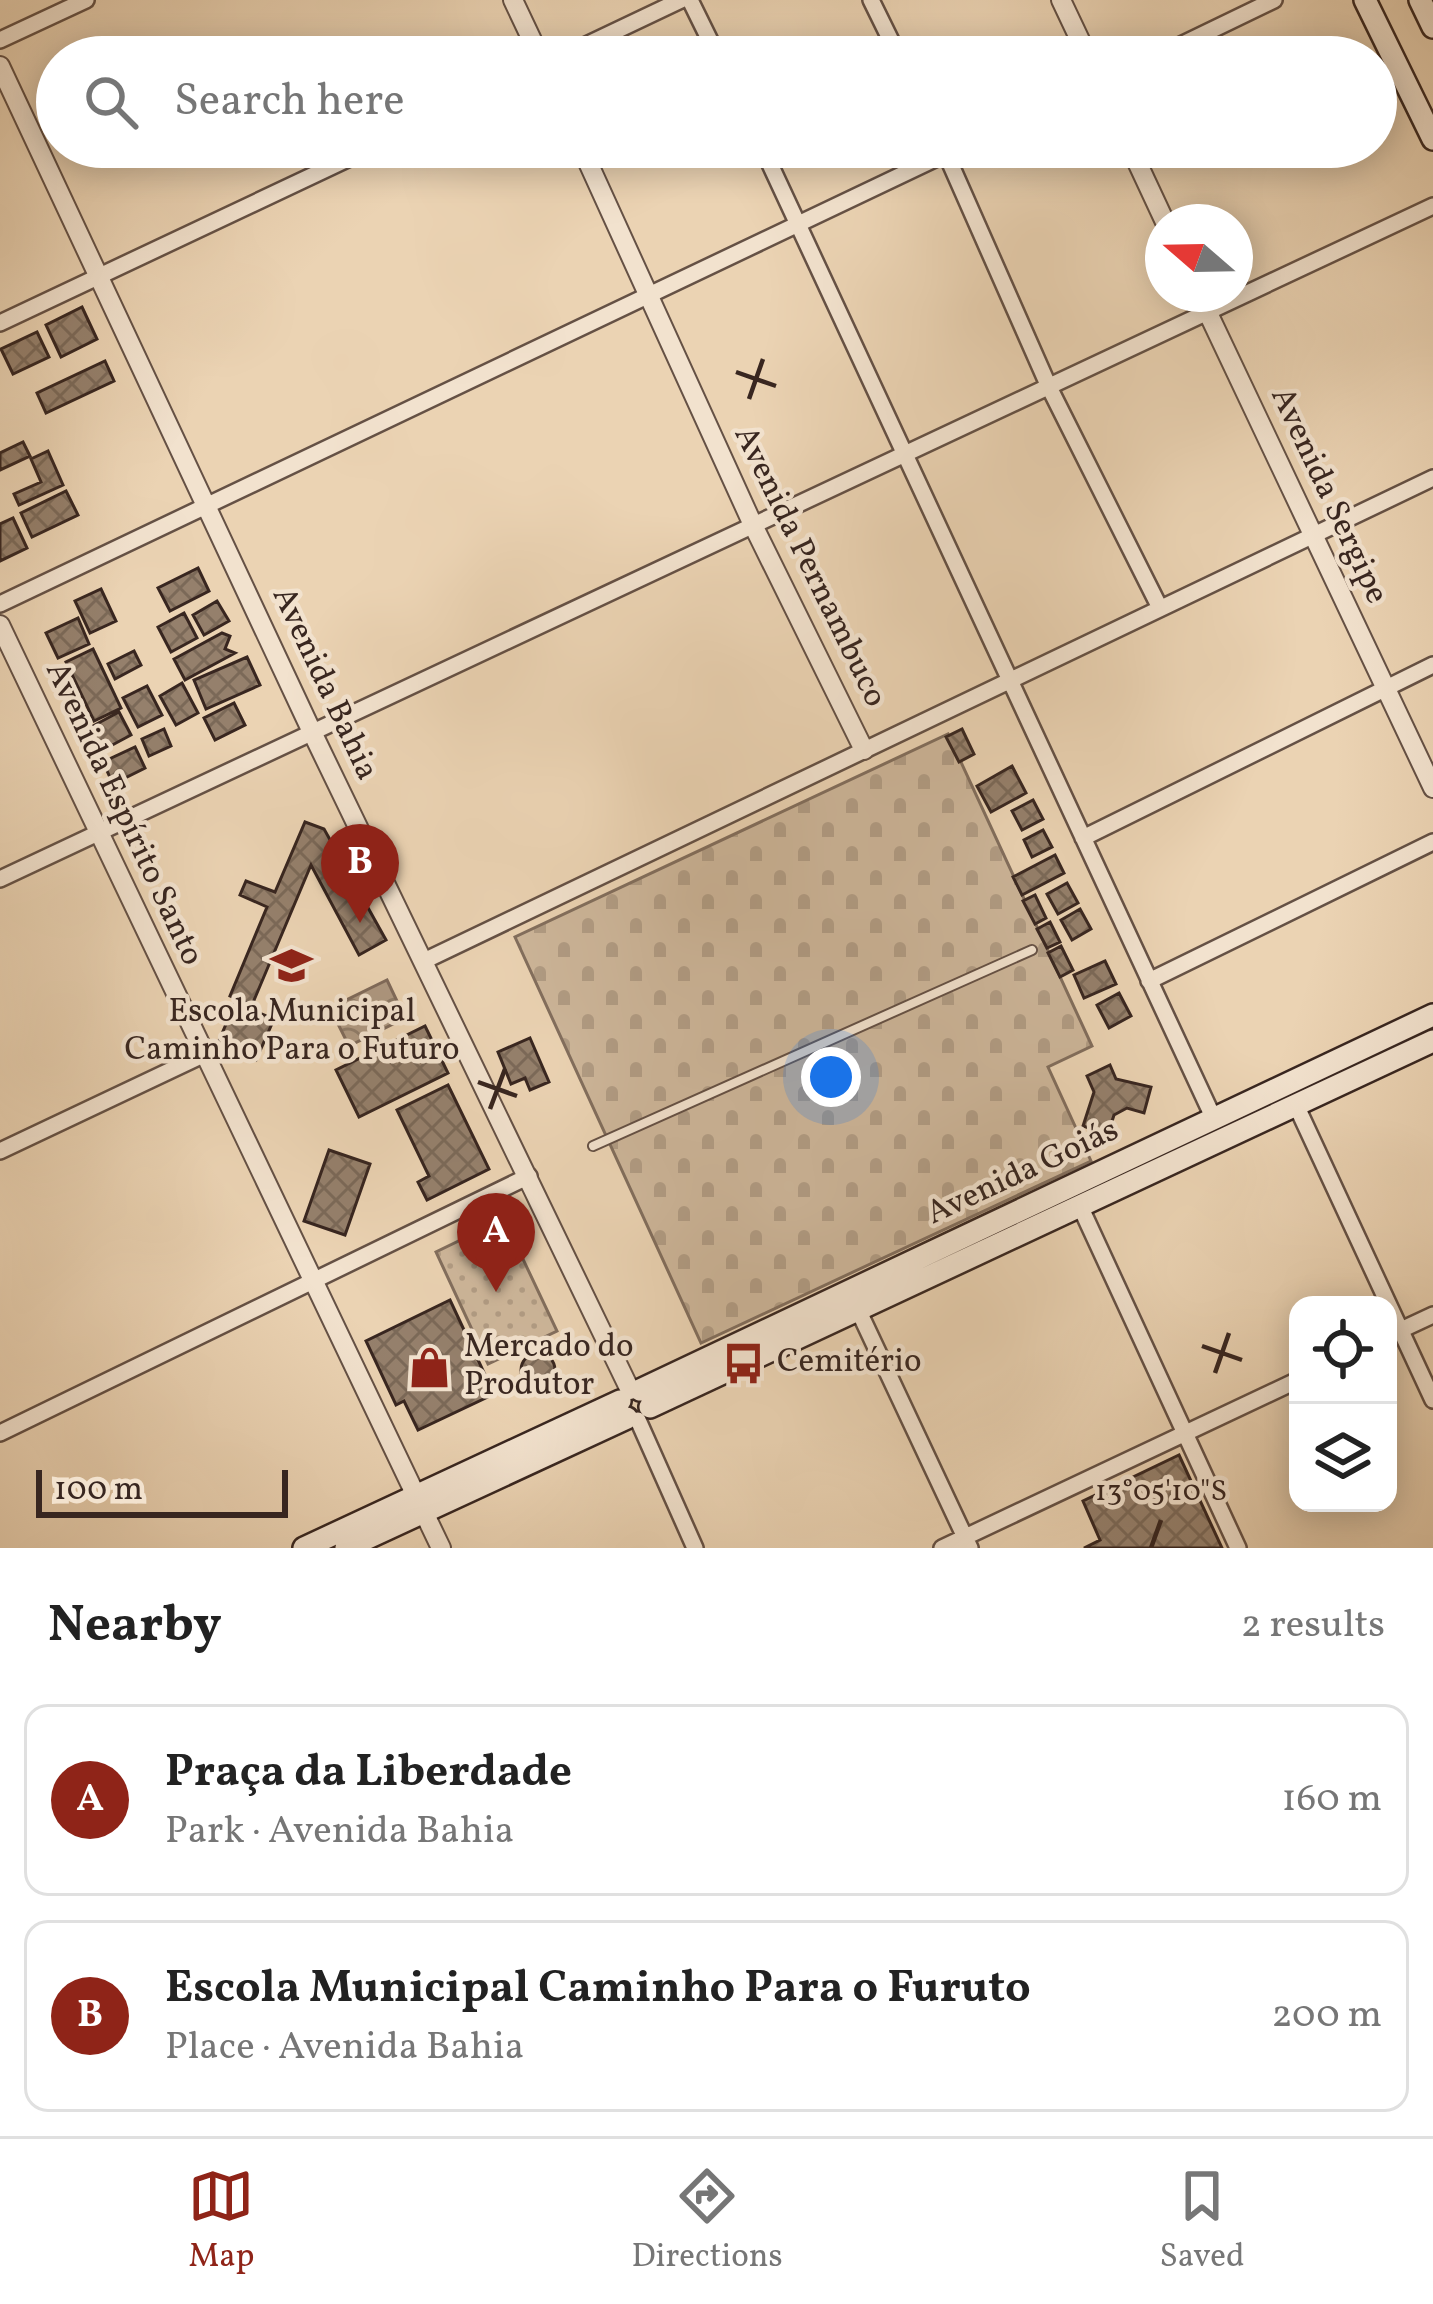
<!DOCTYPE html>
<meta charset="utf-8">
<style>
body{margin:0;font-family:Vollkorn,serif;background:#f2f2f2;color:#222}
.controls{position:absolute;right:36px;bottom:36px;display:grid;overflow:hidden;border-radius:24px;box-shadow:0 6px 30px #0003}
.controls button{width:108px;height:108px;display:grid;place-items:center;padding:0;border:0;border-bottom:3px solid #e0e0e0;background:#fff;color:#222;font:60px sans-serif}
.compass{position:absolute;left:1145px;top:204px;width:108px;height:108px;border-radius:50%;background:#fff;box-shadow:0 6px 30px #0003;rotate:290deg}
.scale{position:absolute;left:36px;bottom:30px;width:252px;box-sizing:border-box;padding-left:12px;border:6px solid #382620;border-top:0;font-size:33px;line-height:42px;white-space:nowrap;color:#382620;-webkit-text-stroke:9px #f2e2ce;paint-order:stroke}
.you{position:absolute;left:831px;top:1077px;width:42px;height:42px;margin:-30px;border:9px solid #fff;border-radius:50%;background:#1a73e8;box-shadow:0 0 0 18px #1a73e833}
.badge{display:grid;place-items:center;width:78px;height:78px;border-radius:50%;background:#8f2418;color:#fff;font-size:39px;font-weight:700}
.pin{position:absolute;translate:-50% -99px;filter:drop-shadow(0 3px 6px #0008)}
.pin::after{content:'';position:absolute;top:63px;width:42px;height:36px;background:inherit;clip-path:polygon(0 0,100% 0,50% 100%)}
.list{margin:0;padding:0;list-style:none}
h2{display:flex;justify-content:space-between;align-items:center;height:156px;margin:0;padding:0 48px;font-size:51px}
h2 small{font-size:39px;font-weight:400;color:#767676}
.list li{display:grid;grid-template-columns:78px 1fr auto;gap:36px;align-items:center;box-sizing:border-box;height:192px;margin:0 24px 24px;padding:0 24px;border:3px solid #e0e0e0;border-radius:24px}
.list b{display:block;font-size:45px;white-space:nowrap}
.list p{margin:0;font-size:39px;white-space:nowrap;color:#767676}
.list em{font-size:39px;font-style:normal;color:#767676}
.icon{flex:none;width:66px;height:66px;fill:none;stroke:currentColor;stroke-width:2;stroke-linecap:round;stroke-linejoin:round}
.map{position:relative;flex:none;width:1433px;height:1548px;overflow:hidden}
.search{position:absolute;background:#fff;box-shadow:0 6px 30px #0003;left:36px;right:36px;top:36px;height:132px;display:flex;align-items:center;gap:30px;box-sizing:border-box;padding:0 42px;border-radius:66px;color:#767676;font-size:45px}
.sheet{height:588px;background:#fff}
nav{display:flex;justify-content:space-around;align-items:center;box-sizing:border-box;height:168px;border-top:3px solid #e0e0e0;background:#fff;font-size:33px;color:#767676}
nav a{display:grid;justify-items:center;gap:6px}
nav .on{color:#8f2418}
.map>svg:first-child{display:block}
.cemetery{fill:url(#cemetery-stones);stroke:#826e5d;stroke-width:3}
.park{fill:url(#park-dots);stroke:#826e5d;stroke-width:3}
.water{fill:url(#water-waves);stroke:#7f6a5a;stroke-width:3}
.building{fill:url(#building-cross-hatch);stroke:#382620;stroke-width:3}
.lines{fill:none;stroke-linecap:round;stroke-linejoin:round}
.service-casing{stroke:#655145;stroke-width:12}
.minor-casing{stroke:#655145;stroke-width:20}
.tertiary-casing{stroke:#655145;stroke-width:22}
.secondary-casing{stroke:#382620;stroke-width:26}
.service{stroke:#f2e2ce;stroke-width:8}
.minor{stroke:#f2e2ce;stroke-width:15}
.tertiary{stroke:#f2e2ce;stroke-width:18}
.secondary{stroke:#f2e2ce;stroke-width:21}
.ticks{fill:none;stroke:#382620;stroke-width:4.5}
.labels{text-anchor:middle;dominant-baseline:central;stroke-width:9;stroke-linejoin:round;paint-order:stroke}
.street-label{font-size:33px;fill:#382620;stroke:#f2e2ce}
.poi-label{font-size:33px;fill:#382620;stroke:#f2e2ce;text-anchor:start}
.ticks-label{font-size:30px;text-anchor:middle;fill:#382620;stroke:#f2e2ce;stroke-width:9;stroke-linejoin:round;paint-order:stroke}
</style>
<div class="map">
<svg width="1433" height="1548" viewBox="0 0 1433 1548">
<defs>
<pattern id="cemetery-stones" width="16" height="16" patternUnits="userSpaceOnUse" patternTransform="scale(3)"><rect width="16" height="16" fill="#cdb69a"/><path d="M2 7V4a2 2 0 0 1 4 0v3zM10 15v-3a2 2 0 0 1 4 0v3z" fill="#b19c84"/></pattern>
<pattern id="park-dots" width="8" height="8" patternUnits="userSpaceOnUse" patternTransform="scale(3)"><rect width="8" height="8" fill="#cdb69a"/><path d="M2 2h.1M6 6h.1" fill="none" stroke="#b19c84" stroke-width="1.8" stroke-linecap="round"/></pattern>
<pattern id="water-waves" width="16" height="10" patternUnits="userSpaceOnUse" patternTransform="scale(3)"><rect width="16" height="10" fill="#ae9881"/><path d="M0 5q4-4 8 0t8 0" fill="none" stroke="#8f7c69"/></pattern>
<pattern id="building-cross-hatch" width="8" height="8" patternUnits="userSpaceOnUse" patternTransform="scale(3)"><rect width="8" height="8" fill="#95806c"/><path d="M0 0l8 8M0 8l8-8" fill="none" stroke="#7b6958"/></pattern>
</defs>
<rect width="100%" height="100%" fill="#ebd3b3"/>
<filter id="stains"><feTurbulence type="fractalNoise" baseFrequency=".00167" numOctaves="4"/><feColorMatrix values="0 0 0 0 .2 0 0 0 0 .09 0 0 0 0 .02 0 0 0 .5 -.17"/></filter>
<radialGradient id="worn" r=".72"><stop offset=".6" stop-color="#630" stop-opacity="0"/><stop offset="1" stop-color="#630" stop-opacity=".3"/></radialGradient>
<!-- cemetery -->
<path class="cemetery" d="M948,734L1092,1046L1048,1067L1091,1161L701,1343L515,937Z"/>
<!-- park -->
<path class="park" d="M504,1219L557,1331L488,1364L436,1252Z"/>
<!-- water -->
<path class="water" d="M387,980L405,1018L349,1046L330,1008Z"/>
<!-- building -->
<path class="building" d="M82,307L97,339L61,357L46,325Z
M37,332L49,357L13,374L1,349Z
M105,361L114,381L46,413L37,393Z
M23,442L30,456L0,470V453Z
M48,451L63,485L19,505L14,494L41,482L31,459Z
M66,491L78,515L32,537L21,513Z
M13,518L27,548L0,561V524Z
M198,568L209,591L170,611L158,588Z
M101,589L116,621L90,633L75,601Z
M217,601L229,621L204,635L193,615Z
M184,613L197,638L171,652L158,627Z
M78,618L89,644L58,658L46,633Z
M222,633L230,636L225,649L235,653L185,680L174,659Z
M93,649L121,708L94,721L66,662Z
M134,651L141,665L115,679L108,664Z
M247,657L260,685L206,709L194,680Z
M182,683L198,713L176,725L160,696Z
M147,686L162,715L138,727L123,698Z
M234,703L245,725L215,740L204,718Z
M119,712L131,735L88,758L76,735Z
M164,729L171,746L149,756L142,739Z
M962,729L974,754L959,762L946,737Z
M135,747L145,768L113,784L103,762Z
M1012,766L1026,793L991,812L977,786Z
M1033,800L1043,819L1022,830L1012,811Z
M305,822L324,829L386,940L359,955L311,865L252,1005L230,996L267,907L240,895L246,881L275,892Z
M1043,830L1052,847L1032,857L1024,840Z
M1055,855L1064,873L1022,895L1013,877Z
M1067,883L1078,903L1058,914L1047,894Z
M1035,895L1046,918L1035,924L1023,901Z
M1080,909L1091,929L1072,940L1061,920Z
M1050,922L1060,942L1047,948L1037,929Z
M1061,946L1073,970L1060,977L1048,953Z
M1105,961L1116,984L1084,998L1074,975Z
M1119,993L1131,1016L1109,1028L1097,1005Z
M235,1003L274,1019L256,1060L218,1043Z
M425,1026L448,1073L359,1117L336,1070Z
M530,1038L549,1082L530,1090L525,1078L511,1084L498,1052Z
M1110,1065L1116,1079L1151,1087L1144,1113L1127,1108L1114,1115L1108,1134L1083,1126L1094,1092L1087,1076Z
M448,1085L489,1169L427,1200L418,1182L429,1176L397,1110Z
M329,1150L370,1164L345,1235L304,1221Z
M450,1300L494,1394L418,1430L404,1401L396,1405L366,1341Z
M521 1370a17 17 0 1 1 34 0a17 17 0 1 1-34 0Z
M1179,1455L1222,1548H1084L1100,1540L1083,1501Z"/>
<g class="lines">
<defs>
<path id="service" d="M593,1146L1032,950"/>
<path id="minor" d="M690,0L718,57
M871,0L899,57
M0,40L86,0
M561,57L681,0
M1156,57L1274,0
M762,147L1214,1119
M943,147L1049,387L1160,608
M0,323L373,147
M0,604L960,147
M1083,838L1433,665
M0,879L1433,206
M426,960L1433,478
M1149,981L1433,842
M1296,1105L1433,1400
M0,1151L205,1054
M1080,1206L1238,1548
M854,1301L970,1548
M1388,1336L1433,1315
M638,1420L695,1548
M0,1433L529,1176
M942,1548L1298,1380"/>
<path id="tertiary" d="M513,0L540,57
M1061,0L1088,57
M0,66L312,732L630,1390
M581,147L753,525L864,750
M1130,147L1165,222
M1199,294L1433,788
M0,625L441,1548"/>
<path id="secondary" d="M1365,0L1433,139
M1420,0L1433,27
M640,1390L1433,1015
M650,1407L1433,1041
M304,1548L620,1401
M346,1548L627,1418"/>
</defs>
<!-- service casing -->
<use href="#service" class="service-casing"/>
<!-- minor casing -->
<use href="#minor" class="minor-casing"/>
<!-- tertiary casing -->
<use href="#tertiary" class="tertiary-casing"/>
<!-- secondary casing -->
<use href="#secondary" class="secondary-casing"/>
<!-- service -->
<use href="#service" class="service"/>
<!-- minor -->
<use href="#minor" class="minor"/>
<!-- tertiary -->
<use href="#tertiary" class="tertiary"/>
<!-- secondary -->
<use href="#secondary" class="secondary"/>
</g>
<!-- ticks -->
<path class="ticks" d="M736,372L776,386M749,399L763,359M478,1082L517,1096M490,1109L505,1069M1202,1346L1242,1360M1215,1373L1229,1333M1151,1548L1161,1520"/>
<!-- icons -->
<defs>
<symbol id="school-bare" viewBox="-9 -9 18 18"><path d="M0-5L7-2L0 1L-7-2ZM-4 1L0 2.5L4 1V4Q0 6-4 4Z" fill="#8f2418" stroke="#f2e2ce" stroke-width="2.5" paint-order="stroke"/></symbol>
<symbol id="bus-bare" viewBox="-9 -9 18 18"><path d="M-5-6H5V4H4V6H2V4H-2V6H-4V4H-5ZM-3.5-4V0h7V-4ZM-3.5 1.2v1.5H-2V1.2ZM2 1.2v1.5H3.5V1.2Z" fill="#8f2418" stroke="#f2e2ce" stroke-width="2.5" paint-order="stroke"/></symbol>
<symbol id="shop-bare" viewBox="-9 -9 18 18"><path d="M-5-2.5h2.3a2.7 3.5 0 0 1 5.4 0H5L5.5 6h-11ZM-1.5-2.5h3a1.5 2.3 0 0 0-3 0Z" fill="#8f2418" stroke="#f2e2ce" stroke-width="2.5" paint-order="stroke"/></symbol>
</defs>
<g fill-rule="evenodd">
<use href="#school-bare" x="262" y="936" width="59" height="59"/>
<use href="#bus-bare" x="714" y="1334" width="59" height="59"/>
<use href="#shop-bare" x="400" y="1338" width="59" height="59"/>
</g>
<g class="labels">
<!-- street labels -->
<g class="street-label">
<text transform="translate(1328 496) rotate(65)">Avenida Sergipe</text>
<text transform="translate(809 567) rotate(64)">Avenida Pernambuco</text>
<text transform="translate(324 684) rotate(65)">Avenida Bahia</text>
<text transform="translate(123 814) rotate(65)">Avenida Espírito Santo</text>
<text transform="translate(1023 1173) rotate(-25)">Avenida Goiás</text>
</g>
<!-- poi labels -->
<g class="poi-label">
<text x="292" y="1013" text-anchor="middle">Escola Municipal<tspan x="292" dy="38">Caminho Para o Futuro</tspan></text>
<text x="464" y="1348">Mercado do<tspan x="464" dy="38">Produtor</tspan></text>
<text x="777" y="1363">Cemitério</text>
</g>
</g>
<g class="ticks-label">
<text x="1161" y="1500">13°05'10"S</text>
</g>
<rect width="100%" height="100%" filter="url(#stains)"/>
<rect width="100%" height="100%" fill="url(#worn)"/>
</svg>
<div class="controls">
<button><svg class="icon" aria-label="locate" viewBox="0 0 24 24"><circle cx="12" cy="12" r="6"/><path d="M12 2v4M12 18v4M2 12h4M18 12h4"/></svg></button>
<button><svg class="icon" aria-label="layers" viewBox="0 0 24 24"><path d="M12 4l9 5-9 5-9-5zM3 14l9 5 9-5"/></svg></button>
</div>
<svg class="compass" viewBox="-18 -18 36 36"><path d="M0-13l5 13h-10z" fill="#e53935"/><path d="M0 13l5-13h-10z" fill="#767676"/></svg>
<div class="scale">100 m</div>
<div class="you"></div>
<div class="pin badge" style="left:496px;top:1292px">A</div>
<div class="pin badge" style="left:360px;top:923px">B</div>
<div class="search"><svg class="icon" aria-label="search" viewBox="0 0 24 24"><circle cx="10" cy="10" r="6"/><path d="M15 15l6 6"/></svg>Search here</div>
</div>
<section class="sheet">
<h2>Nearby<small>2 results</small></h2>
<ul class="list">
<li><span class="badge">A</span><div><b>Praça da Liberdade</b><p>Park · Avenida Bahia</p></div><em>160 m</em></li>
<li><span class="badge">B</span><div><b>Escola Municipal Caminho Para o Furuto</b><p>Place · Avenida Bahia</p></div><em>200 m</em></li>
</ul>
</section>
<nav>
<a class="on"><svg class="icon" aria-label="map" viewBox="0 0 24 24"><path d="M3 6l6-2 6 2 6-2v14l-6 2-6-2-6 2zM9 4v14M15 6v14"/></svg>Map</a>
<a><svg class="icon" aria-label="directions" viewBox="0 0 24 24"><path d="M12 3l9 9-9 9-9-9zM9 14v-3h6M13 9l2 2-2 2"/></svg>Directions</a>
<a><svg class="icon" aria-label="saved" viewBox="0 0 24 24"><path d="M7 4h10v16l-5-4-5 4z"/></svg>Saved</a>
</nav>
